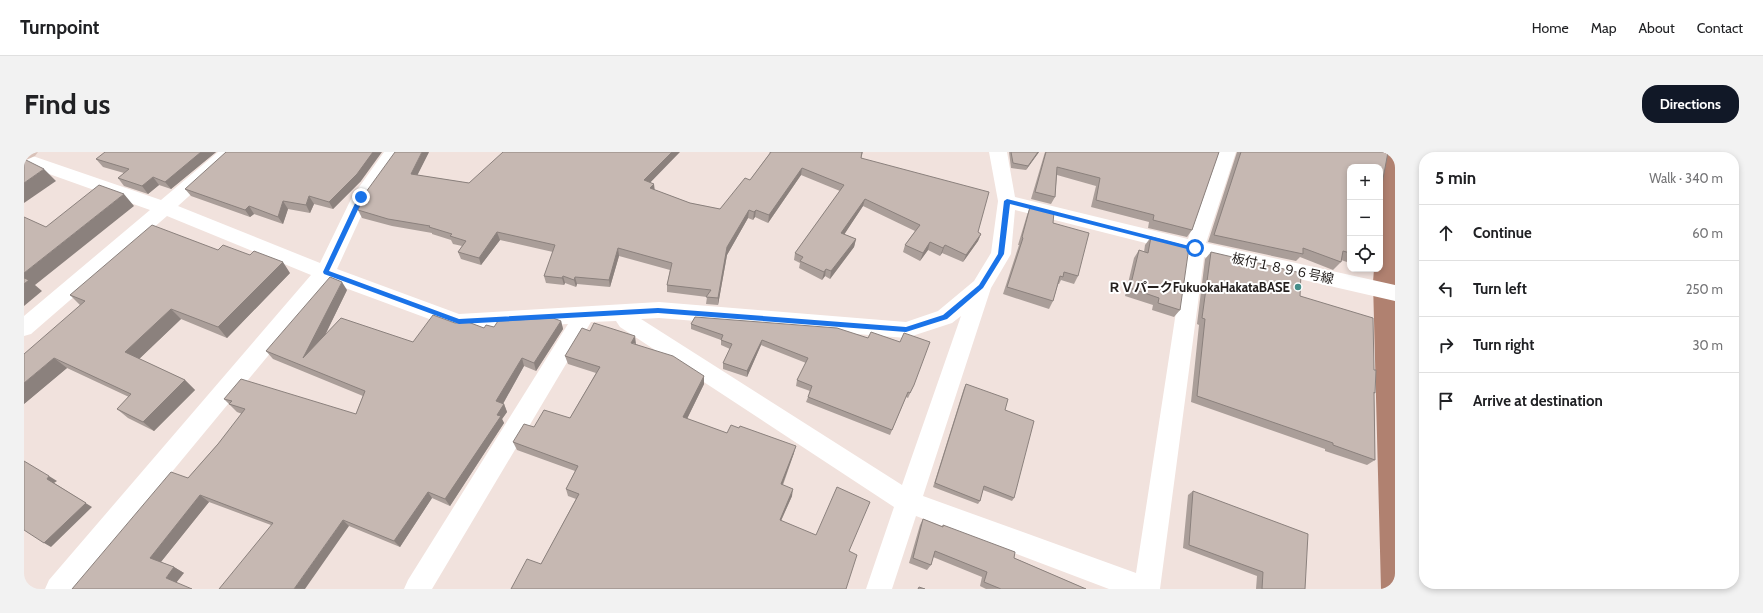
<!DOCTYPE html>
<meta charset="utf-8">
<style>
body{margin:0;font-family:Cabin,"Noto Sans JP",sans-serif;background:#f2f2f2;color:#202124}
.controls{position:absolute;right:12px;top:12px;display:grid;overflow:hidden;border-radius:8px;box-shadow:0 2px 6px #0003}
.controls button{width:36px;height:36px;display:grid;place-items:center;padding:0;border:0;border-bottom:1px solid #e0e0e0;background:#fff;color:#202124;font:20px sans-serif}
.stop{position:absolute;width:12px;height:12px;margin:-9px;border:3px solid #1a73e8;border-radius:50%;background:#fff}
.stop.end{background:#1a73e8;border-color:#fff;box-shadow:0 1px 4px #0008}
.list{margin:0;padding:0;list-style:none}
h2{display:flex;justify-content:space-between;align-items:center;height:52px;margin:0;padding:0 16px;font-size:17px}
h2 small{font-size:13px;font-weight:400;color:#757577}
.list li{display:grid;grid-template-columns:26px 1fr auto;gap:12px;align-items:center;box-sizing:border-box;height:56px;padding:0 16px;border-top:1px solid #e0e0e0}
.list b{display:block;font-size:15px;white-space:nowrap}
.list em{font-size:13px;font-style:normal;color:#757577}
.icon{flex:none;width:22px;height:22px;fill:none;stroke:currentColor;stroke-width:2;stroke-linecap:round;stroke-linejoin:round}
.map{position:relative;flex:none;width:1371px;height:437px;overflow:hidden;border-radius:16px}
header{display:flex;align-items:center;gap:24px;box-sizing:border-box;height:56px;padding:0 20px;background:#fff;border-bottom:1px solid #e0e0e0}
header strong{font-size:19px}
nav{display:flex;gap:22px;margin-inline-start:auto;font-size:14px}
.intro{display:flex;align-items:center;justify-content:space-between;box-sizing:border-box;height:96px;padding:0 24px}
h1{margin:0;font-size:28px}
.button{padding:10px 18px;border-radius:16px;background:#111827;color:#fff;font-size:14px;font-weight:700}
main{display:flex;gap:24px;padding:0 24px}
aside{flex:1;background:#fff;border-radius:16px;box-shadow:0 2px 6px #0003}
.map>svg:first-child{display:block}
.water{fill:#b08170}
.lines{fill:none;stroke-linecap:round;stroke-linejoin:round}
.street{fill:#fff;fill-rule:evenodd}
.secondary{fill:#d9c2b9;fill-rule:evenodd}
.wall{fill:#aa9e99}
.shaded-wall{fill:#8b817d}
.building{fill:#c6b8b2;stroke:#8b817d}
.route{fill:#1a73e8}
.poi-dot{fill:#468e8a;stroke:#fff;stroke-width:1.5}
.labels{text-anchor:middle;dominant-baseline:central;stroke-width:4;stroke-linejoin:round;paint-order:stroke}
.street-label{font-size:13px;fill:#25201e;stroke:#fff}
.poi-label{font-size:13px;font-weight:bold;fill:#25201e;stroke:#fff;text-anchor:end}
</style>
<header>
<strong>Turnpoint</strong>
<nav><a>Home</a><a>Map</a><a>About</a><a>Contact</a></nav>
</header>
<div class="intro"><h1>Find us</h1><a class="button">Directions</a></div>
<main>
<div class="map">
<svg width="1371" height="437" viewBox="0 0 1371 437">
<rect width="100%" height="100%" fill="#f1e2dd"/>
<!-- water -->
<path class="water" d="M1360,0H1371V437H1357L1349,130L1350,117H1356V46Z"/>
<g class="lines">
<!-- street -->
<path class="street" d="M194,0H214L154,54L296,111L328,45L360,0H378L345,47L313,117L435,162L635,150L882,170L914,159L950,129L967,101L974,49L965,0H983L991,45L1164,87L1194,0H1212L1182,91L1371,133V149L1180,105L1136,437H1085L892,364L868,437H842L870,355L596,175L592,169L567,170L408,437H380L384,428L544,172L435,178L305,130L51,437H21L25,428L287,123L143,64L7,182L0,184V164L126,58L0,13V1L137,48ZM991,58L1161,101L1112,421L899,344L967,136L987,102ZM937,164L878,333L617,167L635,166L882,186L928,171Z"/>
<!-- secondary -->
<path class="secondary" d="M0,0H14L11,4L0,9Z"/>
</g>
<!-- wall -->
<path class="wall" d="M192,0L147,37L135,33L124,42L100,34L94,26L100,21L79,15L72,7Z
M405,0L393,23L445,31L626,30L631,38L666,51L696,57L726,28L746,1L745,0H839L837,6L954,80L957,82L954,89L939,110L918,101L916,104L904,98L896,109L879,100L881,93L891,79L839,54L820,82L832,87L830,95L806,127L801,124L798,128L775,116L776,111L770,108L771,101L816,39L777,23L744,71L731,65L729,68L724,66L703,103L694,153L682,152L683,145L643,140V133L646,118L595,104L586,135L553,132L552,135L541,131L540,133L522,131L520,124L529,100L476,88L457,113L437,107L434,100L438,94L429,92L427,88L408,82V81L368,74L338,66L334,58Z
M985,0H1015L1002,18L987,16Z
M1021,0H1195L1168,78L1163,85L1124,76L1125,70L1067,55L1072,34L1033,23L1031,45L1027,52L1007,47Z
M1213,0H1364L1326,15V111L1317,108V110L1309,118L1276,105L1272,109L1184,90Z
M337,29L309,57L290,52L286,61L264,57L259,72L230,62L226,65L167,44L161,37Z
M1006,55L1029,71L1054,124L1050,132L1037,128L1035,132H1034L1029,149L1025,157L979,142L995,93H994L1003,63Z
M1127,85L1156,158L1150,165L1128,158L1129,153L1101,144L1110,106L1115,98L1120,100L1121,93Z
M1187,100L1276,144L1351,241L1350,242L1351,308L1343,313L1301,299V297L1167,250L1175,173L1173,172L1181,107Z
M266,121L203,186L157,167L115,207L161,228L171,238L130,279L104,266L93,257L105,245L43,216L0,252L56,153L46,143Z
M323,138L301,183L389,190L431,171L460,176L470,175L537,169L539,177L512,219L500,214L479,252H480L483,260L478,267L480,271L426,354L408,346L376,395L325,374L247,373L185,350L137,410L150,415L160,421L48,437L164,326L194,292L218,262L213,260L200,247L332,262L339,244L249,207L242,199Z
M671,165L890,233L884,246L882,245L866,283L782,250L784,245L786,239L772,234L773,228L782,211L737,193L723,225L699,217V211L706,197L697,193V188L667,177V172Z
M612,192L680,224V232L663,267L703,281L770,301L759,333L768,344L757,369L825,399L517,412L552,347L544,344L542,337L551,319L493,298L489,290L510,275L546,266L572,221L544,212L541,204Z
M942,232L981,258L990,346L988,349L959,338L956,349L954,352L909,335L940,236Z
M1169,339L1281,437H1232L1233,424L1159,396L1164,343Z
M899,367L918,375L919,373L990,406L1062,437H962L956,434L958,425L909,405L907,413L903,418L885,411L896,373Z"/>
<!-- shaded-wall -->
<path class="shaded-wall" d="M177,0H192L147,37L141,30Z
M349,0H358L337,29L309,57L305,50Z
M398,0H405L390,30L387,22Z
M648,0H656L621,36L620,28Z
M1014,0H1015L1002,18L1004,14Z
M778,16L777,23L744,71L745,63Z
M20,17L32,29L0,51V31Z
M129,25L135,33L124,42L118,34Z
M630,32L631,40L626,36Z
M100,42L110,54L11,133L18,139L0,154V121Z
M285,44L290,52L286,61L282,53Z
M841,47L839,54L816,89L817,81Z
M259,49L264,57L259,72L254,65Z
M225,54L230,62L226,65L221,58Z
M725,58L724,66L703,103L694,153V146L703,95Z
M732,58L731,65L729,68L730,60Z
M473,80L476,88L457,113L455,106Z
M957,82L954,89L939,110L942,103Z
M832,87L830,95L806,127L807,119Z
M906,90L904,98L896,109L899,101Z
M921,93L918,101L916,104L919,96Z
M594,96L595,104L586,135L585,128Z
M259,110L266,121L203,186L194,175Z
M802,117L801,124L798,128L800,120Z
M539,124L541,131L540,133L538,126Z
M551,125L553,132L552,135L550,128Z
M318,130L323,138L286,214L279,206Z
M147,157L157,167L112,210L101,200Z
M537,169L539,177L512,219L510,211Z
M611,184L612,192L607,191Z
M738,188L737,193L723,225V219Z
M30,206L43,216L0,252V231Z
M498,206L500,214L476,257L472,249Z
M680,224V232L660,273L659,265Z
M161,228L171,238L130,279L119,270Z
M480,252L483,260L478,267L480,271L426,354L421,347Z
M772,294L770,301L756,339L757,332Z
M25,324L33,329L30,331L68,355L27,395L20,391L23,327Z
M769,337L768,344L754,375L756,368Z
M404,340L408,346L376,395L370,389Z
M176,343L185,350L136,411L126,406Z
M319,368L325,374L281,437H270Z
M150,415L160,421L152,431L142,426Z"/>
<!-- building -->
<path class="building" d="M81,0H177L141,30L129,25L118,34L94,26L105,17L72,7Z
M202,0H349L333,22L305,50L285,44L282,53L259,49L254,65L225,54L221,58L161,37Z
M371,0H398L387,22L445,31L479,0H648L620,28L630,32L626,36L666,51L696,57L721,26L726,28L747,0H838L837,6L965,40L954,80L957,82L942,103L921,93L919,96L906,90L899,101L881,93L896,73L841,47L817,81L832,87L807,119L802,117L800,120L776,109L779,105L771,101L820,33L778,16L745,63L732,58L730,60L725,58L703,95L694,146L682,145L687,138L643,133L648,111L594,96L585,128L551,125L550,128L539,124L538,126L520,124L531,93L473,80L455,106L434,100L442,89L426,84L428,82L405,75L406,74L364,67L334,58L342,40Z
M987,0H1014L1004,14L989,11Z
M1022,0H1195L1168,78L1129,68L1130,63L1072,48L1076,26L1033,15L1031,45L1011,40Z
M1217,0H1364L1356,43V15H1326V101L1319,99L1317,110L1279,96V102L1190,83Z
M0,7L20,17L0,31Z
M75,33L100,42L0,121V65L22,75Z
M1006,55L1030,60L1029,71L1065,81L1054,124L1040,120L1039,125L1036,124L1029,149L983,135L999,86L998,85Z
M128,73L194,98L199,93L226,103L230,99L259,110L194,175L147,157L101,200L161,228L119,270L93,257L107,242L30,206L0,231V202L61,149L46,143Z
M1127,85L1165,95L1156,158L1134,151L1135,146L1106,136L1115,98L1124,101Z
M1187,100L1277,121L1276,144L1349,166L1350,218H1352L1351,241L1350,240L1351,308L1309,293V291L1173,244L1181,167L1178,166Z
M306,125L318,130L279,206L317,166L389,190L409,163L431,171L444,170L460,176L462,173L470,175L474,169L529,166L537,169L510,211L498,206L472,249L480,252L473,263L477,264L421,347L404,340L370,389L319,368L270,437H195L249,371L176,343L126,406L150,415L142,426L168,437H48L147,320L164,326L194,292L221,257L205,252L208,249L200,247L217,227L332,262L341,239L242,199Z
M0,126L5,128L0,132Z
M671,165L813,176L844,186L847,180L876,190L880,181L883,182L906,190L890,233L886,241L884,240L868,278L784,245L788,234L773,228L784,206L738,188L723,219L699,211L708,192L697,188L699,183L667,172Z
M570,171L611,184L607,191L649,204L680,224L659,265L703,281L707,273L715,276L716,274L772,294L757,332L769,337L756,368L792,383L813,335L846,350L825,399L833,403L822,437H487L503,407L517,412L555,342L542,337L554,314L489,290L500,272L510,275L520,258L546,266L576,215L541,204L558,176L566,179Z
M942,232L984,247L981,258L1010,269L990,346L960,334L956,349L911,331Z
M0,309L25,324L23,327L62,351L20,391L0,378Z
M1169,339L1284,382L1281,437H1238L1239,420L1165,393Z
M899,367L919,375V373L991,400L990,406L1062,437H977L960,430L963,420L911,399L907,413L889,406Z
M895,435L901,437H894Z"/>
<!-- route -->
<path class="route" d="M337,43L340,45L305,119L435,167L634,156L882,175L919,163L955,133L974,102L980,49L983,47L1173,96L1171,99L986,52L980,102L959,136L923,167L882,180L634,161L435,172L300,122L299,120L334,45Z"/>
<!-- markers -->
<circle class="poi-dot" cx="1274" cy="135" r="4"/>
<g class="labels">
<!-- street labels -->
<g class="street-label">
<text transform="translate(1259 116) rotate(12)">板付１８９６号線</text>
</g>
<!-- poi labels -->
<g class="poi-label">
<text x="1266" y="135">ＲＶパークFukuokaHakataBASE</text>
</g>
</g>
</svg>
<div class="controls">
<button>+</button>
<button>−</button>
<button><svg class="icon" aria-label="locate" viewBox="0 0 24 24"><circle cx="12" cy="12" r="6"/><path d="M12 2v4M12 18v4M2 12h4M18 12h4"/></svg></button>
</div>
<div class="stop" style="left:1171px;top:96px"></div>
<div class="stop end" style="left:337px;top:45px"></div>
</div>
<aside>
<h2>5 min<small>Walk · 340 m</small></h2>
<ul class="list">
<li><svg class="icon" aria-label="ahead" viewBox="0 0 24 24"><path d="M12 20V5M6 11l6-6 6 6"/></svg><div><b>Continue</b></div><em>60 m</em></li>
<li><svg class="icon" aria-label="left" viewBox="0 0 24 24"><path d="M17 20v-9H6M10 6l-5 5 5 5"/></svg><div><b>Turn left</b></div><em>250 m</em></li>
<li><svg class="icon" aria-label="right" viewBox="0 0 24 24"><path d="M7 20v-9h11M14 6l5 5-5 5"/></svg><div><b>Turn right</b></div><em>30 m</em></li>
<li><svg class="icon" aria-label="arrive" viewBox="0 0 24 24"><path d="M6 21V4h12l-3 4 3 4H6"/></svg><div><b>Arrive at destination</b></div></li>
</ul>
</aside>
</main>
